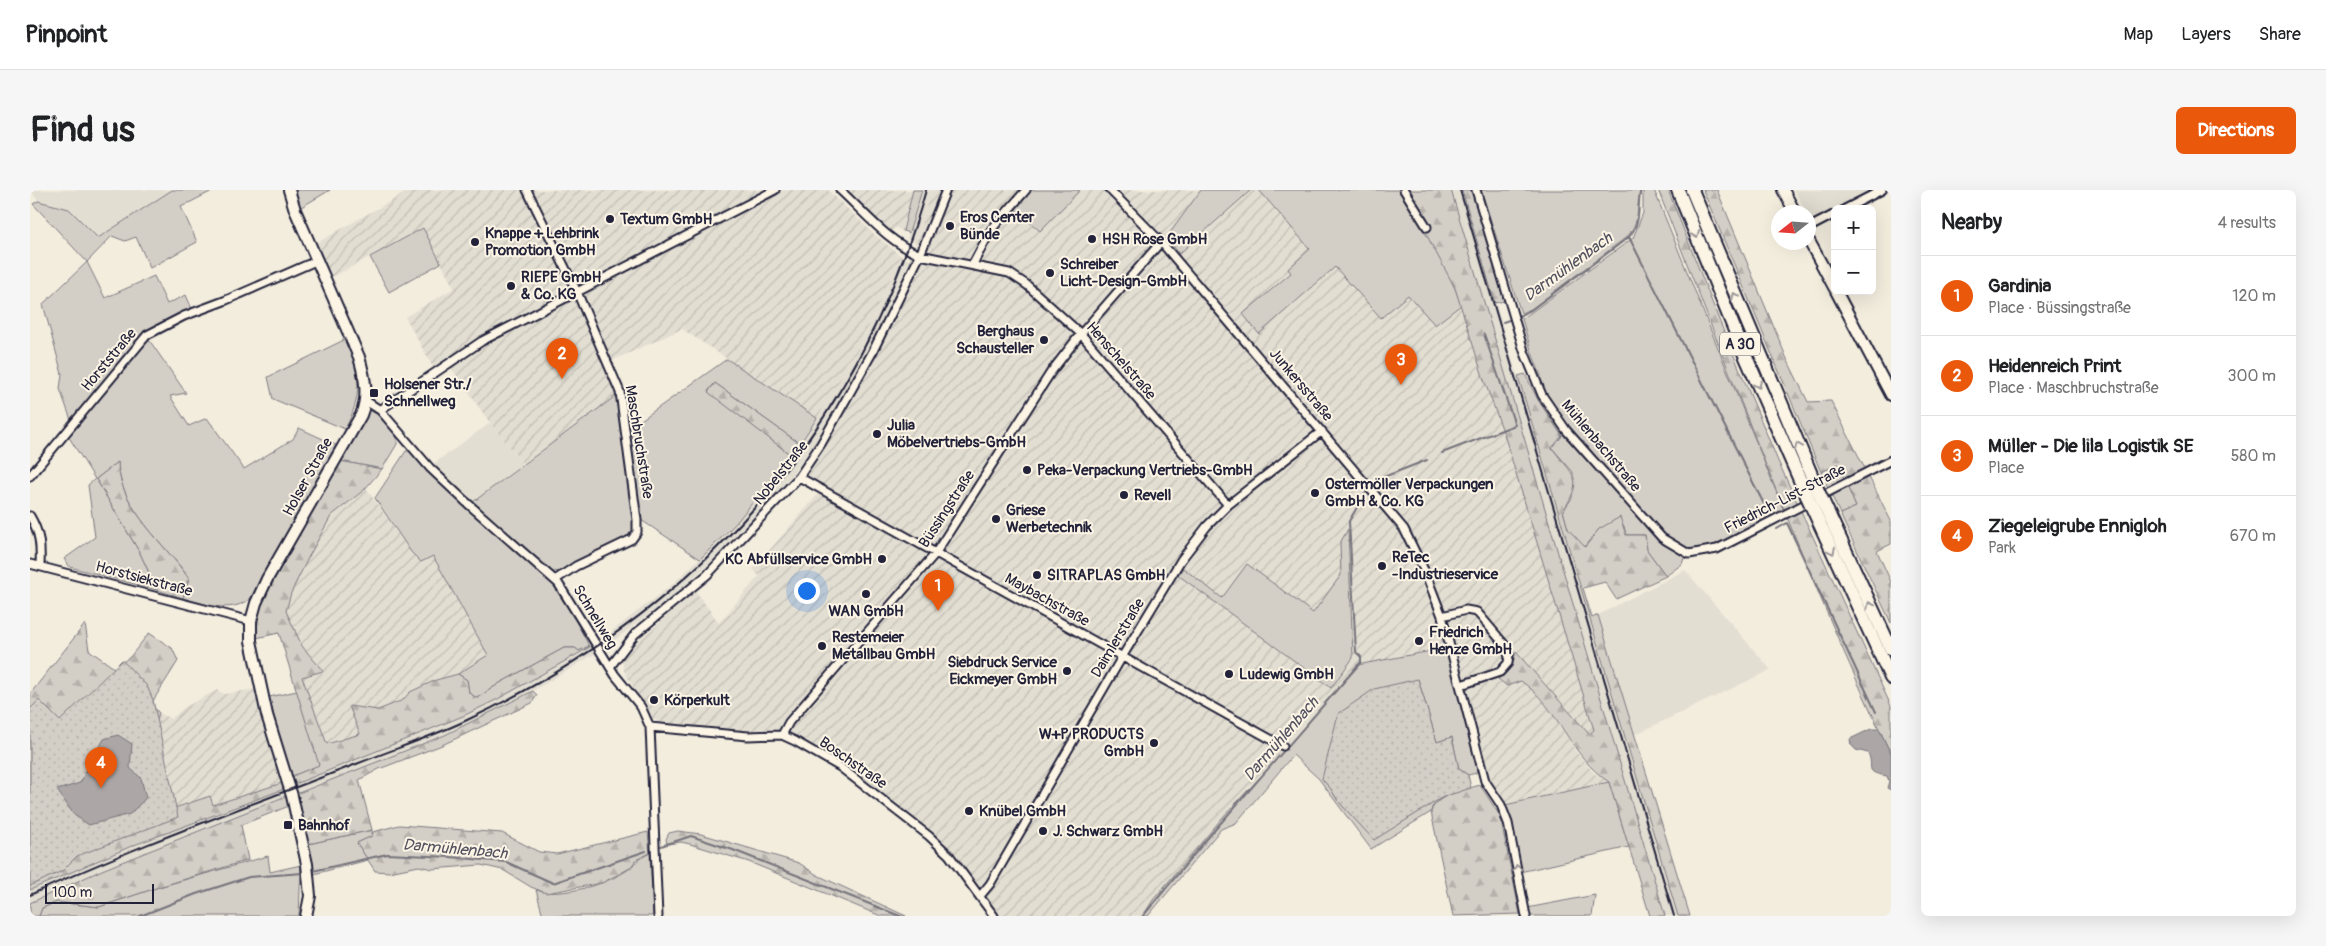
<!DOCTYPE html>
<meta charset="utf-8">
<style>
body{margin:0;font-family:Pangolin,sans-serif;background:#f6f6f6;color:#202124}
.controls{position:absolute;right:15px;top:15px;display:grid;overflow:hidden;border-radius:8px;box-shadow:0 5px 20px #0002}
.controls button{width:45px;height:45px;display:grid;place-items:center;padding:0;border:0;border-bottom:1px solid #e0e0e0;background:#fff;color:#202124;font:25px sans-serif}
.compass{position:absolute;left:1741px;top:15px;width:45px;height:45px;border-radius:50%;background:#fff;box-shadow:0 5px 20px #0002;rotate:253deg}
.scale{position:absolute;left:15px;bottom:12px;width:109px;box-sizing:border-box;padding-left:5px;border:2px solid #22223b;border-top:0;font-size:14px;line-height:18px;white-space:nowrap;color:#22223b;-webkit-text-stroke:4px #fcf5e5;paint-order:stroke}
.you{position:absolute;left:776px;top:400px;width:18px;height:18px;margin:-12px;border:4px solid #fff;border-radius:50%;background:#1a73e8;box-shadow:0 0 0 8px #1a73e833}
.badge{display:grid;place-items:center;width:32px;height:32px;border-radius:50%;background:#ea580c;color:#fff;font-size:16px;font-weight:700}
.pin{position:absolute;translate:-50% -41px;filter:drop-shadow(0 1px 2px #0008)}
.pin::after{content:'';position:absolute;top:26px;width:18px;height:15px;background:inherit;clip-path:polygon(0 0,100% 0,50% 100%)}
.list{margin:0;padding:0;list-style:none}
h2{display:flex;justify-content:space-between;align-items:center;height:65px;margin:0;padding:0 20px;font-size:21px}
h2 small{font-size:16px;font-weight:400;color:#757577}
.list li{display:grid;grid-template-columns:32px 1fr auto;gap:15px;align-items:center;box-sizing:border-box;height:80px;padding:0 20px;border-top:1px solid #e0e0e0}
.list b{display:block;font-size:19px;white-space:nowrap}
.list p{margin:0;font-size:16px;white-space:nowrap;color:#757577}
.list em{font-size:16px;font-style:normal;color:#757577}
.map{position:relative;flex:none;width:1861px;height:726px;overflow:hidden;border-radius:8px}
header{display:flex;align-items:center;gap:30px;box-sizing:border-box;height:70px;padding:0 25px;background:#fff;border-bottom:1px solid #e0e0e0}
header strong{font-size:24px}
nav{display:flex;gap:28px;margin-inline-start:auto;font-size:18px}
.intro{display:flex;align-items:center;justify-content:space-between;box-sizing:border-box;height:120px;padding:0 30px}
h1{margin:0;font-size:35px}
.button{padding:12px 22px;border-radius:8px;background:#ea580c;color:#fff;font-size:18px;font-weight:700}
main{display:flex;gap:30px;padding:0 30px}
aside{flex:1;background:#fff;border-radius:8px;box-shadow:0 5px 20px #0002}
.map>svg:first-child{display:block}
.built{fill:#e3ded2}
.industrial{fill:url(#industrial-furrows)}
.grass{fill:#d4cfc6;stroke:#7b7880}
.forest{fill:url(#forest-firs);stroke:#7b7880}
.park{fill:url(#park-dots);stroke:#7b7880}
.water{fill:#aca7a6;stroke:#75727b}
.lines{fill:none;stroke-linecap:round;stroke-linejoin:round}
.stream{stroke:#75727b;stroke-width:2}
.street-casing{stroke:#22223b;stroke-width:11}
.secondary-casing{stroke:#22223b;stroke-width:14}
.highway-casing{stroke:#22223b;stroke-width:16}
.street{stroke:#fcf5e5;stroke-width:7}
.secondary{stroke:#fcf5e5;stroke-width:10}
.highway{stroke:#fcf5e5;stroke-width:12}
.rail{stroke:#22223b;stroke-width:2}
.highway-bridge-casing{stroke:#22223b;stroke-width:16;stroke-linecap:butt}
.highway-bridge{stroke:#fcf5e5;stroke-width:12}
.oneway{stroke:#9a9698}
.poi-dot{fill:#22223b;stroke:#fcf5e5;stroke-width:2}
.labels{text-anchor:middle;dominant-baseline:central;stroke-width:4;stroke-linejoin:round;paint-order:stroke}
.shield{fill:#fcf5e5;stroke:#63616e;stroke-width:1}
.shield-label{font-size:14px;font-weight:bold;fill:#22223b}
.poi-label{font-size:15px;font-weight:bold;fill:#22223b;stroke:#fcf5e5;text-anchor:start}
.street-label{font-size:15px;fill:#22223b;stroke:#fcf5e5}
.water-label{font-size:16px;font-style:italic;fill:#525160;stroke:#fcf5e5}
</style>
<header>
<strong>Pinpoint</strong>
<nav><a>Map</a><a>Layers</a><a>Share</a></nav>
</header>
<div class="intro"><h1>Find us</h1><a class="button">Directions</a></div>
<main>
<div class="map">
<svg width="1861" height="726" viewBox="0 0 1861 726">
<defs>
<pattern id="industrial-furrows" width="10" height="10" patternUnits="userSpaceOnUse" patternTransform="scale(1.25)"><rect width="10" height="10" fill="#e3ded2"/><path d="M-1 1l2-2M0 10L10 0M9 11l2-2" fill="none" stroke="#c2beb5"/></pattern>
<pattern id="forest-firs" width="22" height="20" patternUnits="userSpaceOnUse" patternTransform="scale(1.25)"><rect width="22" height="20" fill="#d4cfc6"/><path d="M5 1l3.5 6h-7zM16 11l3.5 6h-7z" fill="#b6b1ab"/></pattern>
<pattern id="park-dots" width="8" height="8" patternUnits="userSpaceOnUse" patternTransform="scale(1.25)"><rect width="8" height="8" fill="#d4cfc6"/><path d="M2 2h.1M6 6h.1" fill="none" stroke="#b6b1ab" stroke-width="1.8" stroke-linecap="round"/></pattern>
</defs>
<rect width="100%" height="100%" fill="#f3edde"/>
<filter id="ink" filterUnits="userSpaceOnUse"><feTurbulence type="fractalNoise" baseFrequency=".02" numOctaves="2"/><feDisplacementMap in="SourceGraphic" scale="10" xChannelSelector="R" yChannelSelector="G"/><feConvolveMatrix kernelMatrix="1 2 1 2 8 2 1 2 1" color-interpolation-filters="sRGB"/></filter>
<g filter="url(#ink)">
<!-- built -->
<path class="built" d="M0,0H142L68,48L39,19L8,11Z
M892,0H901L886,53L877,49Z
M1421,0H1432L1648,726H1635Z
M1764,0H1844L1785,30H1780L1778,22H1776Z
M871,66L879,70L862,112L829,177L797,233L759,289L724,329L683,370L645,405L578,455L573,448L643,394L706,333L774,248L827,162Z
M460,233L493,274L443,312L403,274Z
M1655,380L1741,480L1604,545L1568,425Z
M560,457L565,464L503,501L455,527L415,545L266,604L263,595L433,526L468,509Z
M254,599L256,606L72,680L0,713V700L32,685L185,623Z"/>
<!-- industrial -->
<path class="industrial" d="M380,0H798L844,44L871,66L827,162L787,228L652,139L575,174L587,205L493,274L460,233L417,172L404,179L375,127L424,98L393,38L299,89L283,55Z
M815,0H883L873,41L866,38L859,42Z
M901,0H1369L1425,98L1454,190L1474,244L1564,540L1559,544L1486,462L1476,483L1468,490L1477,496L1491,491L1502,499L1523,525L1547,563L1565,584L1579,592L1475,615L1458,589L1426,455L1327,475L1193,627L1112,726H966L919,665L810,577L752,544L688,542L634,534L622,529L595,483L592,472L597,459L629,434L665,400L689,433L729,386L723,379L790,302L762,285L797,233L829,177L862,112L886,53Z
M336,298L381,362L403,366L458,465L428,484L406,490L380,502L373,510L348,520L319,516L330,544L297,554L272,487L292,480L272,456L255,421L261,403L277,370L301,326Z
M225,499L252,593L183,615L180,606L136,621L124,541L129,523L141,529L155,517L187,500L194,504Z"/>
<!-- grass -->
<path class="grass" d="M142,0H184L151,17L167,52L120,78L106,47L95,51L82,46L57,72L75,108L124,86L137,114L156,105L162,119L114,141L41,230L30,199L32,184L13,114L57,72L3,14L8,11L39,19L68,48Z
M263,0H300L268,19Z
M883,0H892L879,43L873,41Z
M1000,0H1050L1010,41L984,18Z
M1171,0H1221L1149,64L1137,47Z
M1229,0H1369C1392,36 1418,74 1431,115L1405,135L1378,105L1351,128L1305,77L1229,144L1213,124L1261,83L1258,79L1280,59Z
M1451,0H1610C1606,19 1611,28 1598,46L1501,119L1491,123Z
M1613,0H1624L1754,321C1724,336 1692,360 1657,359L1652,374L1636,386L1617,360L1615,345H1596L1594,336L1569,339L1554,357L1538,339L1533,321L1542,308L1543,282L1522,258L1532,246L1508,210L1511,186L1501,160L1492,129L1603,48L1613,23Z
M393,38L411,73L359,102L340,67Z
M117,147L156,203L140,206L159,236L177,228L214,279L263,249L269,238L306,255L220,409C199,424 176,414 153,408L159,388C135,354 89,317 88,272L66,289L110,363L127,400L40,377L34,369L65,347L58,295L65,289L37,244Z
M316,149C331,183 333,205 315,239L243,209L238,187Z
M697,169L787,228L771,252L766,251L685,193L678,201L761,265L706,333L670,369L611,330L597,240Z
M587,205L605,330L603,342L597,348L530,381L523,382L443,312Z
M341,221L350,226L367,246V254L352,279L310,271L336,222Z
M376,261H380L419,302L527,395L559,456L549,461L545,458H534L470,493L447,508L439,503L437,490L428,484L458,465L403,366L391,372L381,362L345,308Z
M1808,274L1826,317L1810,324L1791,282Z
M1318,339L1323,468L1301,498L1148,385L1153,378L1192,408L1217,374L1283,423L1311,385L1310,353Z
M1417,458L1447,578L1446,583L1438,585L1429,579L1422,547L1407,552L1388,489L1292,589L1301,599L1308,611L1344,649L1413,607L1402,617L1401,622L1341,659L1289,589L1263,565L1206,633L1191,639L1118,726H1113L1123,710L1193,627L1246,570L1327,475Z
M267,501L290,575L260,587L239,507Z
M1579,592L1599,657L1490,682L1475,615Z
M342,640V646L327,653L338,670L284,684L278,654Z
M620,663L623,726H513L506,700C531,708 578,694 599,679C607,672 608,668 620,663Z
M238,666L240,682L271,675L269,726H9L12,718L27,712L69,717L129,697Z
M1565,705L1562,726H1499L1497,718Z"/>
<!-- forest -->
<path class="forest" d="M1376,0H1421L1635,726H1620L1579,592C1540,567 1529,517 1491,491L1477,496L1468,489C1479,482 1483,475 1486,462L1559,544L1564,540L1474,244L1454,190L1425,98L1395,42L1399,35Z
M1432,0H1442L1474,111L1465,113Z
M1628,0H1638L1689,130L1748,271L1861,516V564C1773,381 1703,189 1628,0Z
M1673,0H1687L1757,169L1778,212L1801,211L1861,331V354L1847,361L1861,392V433L1810,324L1826,317L1808,274L1791,282Z
M1495,184L1508,210L1532,246L1522,258C1543,286 1555,287 1533,321L1538,339L1555,357L1569,339L1590,327L1596,345H1615L1617,360L1636,386L1586,409L1575,392L1553,398L1562,428L1568,425L1660,726H1648L1488,186Z
M685,193L766,251L771,252L761,265L678,202Z
M310,271L352,279L334,300L301,326L277,370L261,403L256,421L272,456L293,481L272,487L297,554L330,544L319,516L348,520L373,510L380,502L406,490L428,484L437,490L439,503L447,508L470,493L534,458H545L549,461L559,456L560,457L468,509L433,526L263,595L260,587L289,575L249,443L226,448V429L231,414Z
M88,272C89,318 135,353 159,389L153,408L127,400L110,363L66,289Z
M55,434L59,460L84,478L100,467L119,443L142,458L148,471L121,514L129,523L124,541L136,621L180,606L183,615L252,593L254,599L104,655L0,700V504Z
M503,501L507,505L502,513L412,555L349,579L329,590L342,640L278,654L266,604L415,545Z
M1450,595L1470,626L1490,724L1423,726L1401,622C1406,604 1435,600 1450,595Z
M256,606L259,616L211,635L218,670L129,697L69,717L27,712L12,718L9,726H0V713L72,680Z
M369,635L472,643L509,662L527,664L618,642L620,663L606,670L600,678L572,693L516,703L501,697L473,680L451,675L402,679L389,676L359,682L345,681L327,653L342,646L343,642Z
M648,641L671,644L769,673L787,685L876,726H851L719,672L660,654L651,652L637,654L636,649L639,643Z"/>
<!-- park -->
<path class="park" d="M92,470L117,496L123,510L148,627L47,666L32,681L0,696V519L9,510L30,531Z
M1388,489L1407,552L1422,547L1429,579L1438,585L1441,598L1413,607L1344,650L1308,611L1301,599L1292,589L1308,524L1344,499Z"/>
<!-- water -->
<path class="water" d="M1841,539H1849L1861,564V600L1857,598L1859,591L1857,586C1832,582 1845,578 1838,563L1826,560L1821,555L1820,549Z
M88,545L102,554L100,578L111,588L116,608L100,624L59,635L44,625L27,600L50,593L74,549Z"/>
<g class="lines">
<!-- stream -->
<path class="stream" d="M1599,47L1739,324
M1487,127L1501,120L1599,47C1613,29 1606,18 1611,0
M1473,132L1482,129
M1412,263L1485,235L1454,144
M1351,288L1397,270
M1747,339L1757,333L1846,522
M631,656L661,646L703,660L870,726
M283,681L357,664L420,667L476,672L523,693L616,661
M110,726L166,704L219,687L273,683
M1113,726L1176,650L1331,472V467L1326,462L1319,331L1335,304"/>
<defs>
<path id="street" d="M497,0L547,102L590,202L607,330V342L602,349L546,376L525,390
M810,0C835,23 858,52 890,65L979,83L997,95L1051,144L1198,315
M1080,0L1131,52L1374,339L1395,382L1412,426L1455,591L1471,615L1478,633L1496,726
M1374,0L1397,37
M1446,0L1494,161L1512,205L1536,240L1632,348L1659,364L1687,359L1861,270
M1815,19L1852,0
M1778,38L1805,24
M943,74L961,40L996,0
M336,211L350,220L400,278L435,311L528,393L585,485L611,517L620,537L628,726
M350,220L452,151L745,0
M0,286L117,145L154,126L194,111L288,70
M769,287L1253,556
M0,326C10,343 11,356 10,375
M0,374L221,431
M1412,426L1436,420L1447,422L1474,454L1479,465L1478,473L1470,482L1431,495
M580,477L605,444L677,385L769,287L791,254L842,163L890,65L916,0
M620,537L718,546L752,545L765,551L810,577L899,646L919,665L964,726
M752,545L759,532L905,364L1021,182L1049,146L1131,52
M950,706L960,694L1092,467L1151,370L1177,336L1198,315L1292,241"/>
<path id="secondary" d="M259,0L265,20L329,167C335,188 339,205 331,225L237,389L226,413L221,431V451L237,525L262,606L277,674L280,706L276,726
M1753,0L1765,22
M1778,49L1805,99
M1806,101L1861,205"/>
<path id="highway" d="M1648,0L1712,158L1777,306
M1662,0L1788,301
M1793,312L1861,459
M1782,317L1861,488"/>
</defs>
<!-- street casing -->
<use href="#street" class="street-casing"/>
<!-- secondary casing -->
<use href="#secondary" class="secondary-casing"/>
<!-- highway casing -->
<use href="#highway" class="highway-casing"/>
<!-- street -->
<use href="#street" class="street"/>
<!-- secondary -->
<use href="#secondary" class="secondary"/>
<!-- highway -->
<use href="#highway" class="highway"/>
<!-- rail -->
<path class="rail" d="M1430,0L1644,726
M0,705C107,655 219,616 329,573C364,559 401,547 435,531C663,424 827,245 896,0"/>
<defs>
<path id="highway-bridge" d="M1788,301L1793,312
M1777,306L1782,317"/>
</defs>
<!-- highway-bridge casing -->
<use href="#highway-bridge" class="highway-bridge-casing"/>
<!-- highway-bridge -->
<use href="#highway-bridge" class="highway-bridge"/>
</g>
<!-- one-way arrows -->
<defs><path id="oneway-chevron" d="M-2-3.5L2.5 0L-2 3.5" fill="none" stroke-width="1.6" stroke-linecap="round" stroke-linejoin="round" transform="scale(1.25)"/></defs>
<g class="oneway">
<use href="#oneway-chevron" transform="translate(1666 45) rotate(68)"/>
<use href="#oneway-chevron" transform="translate(1705 106) rotate(-113)"/>
<use href="#oneway-chevron" transform="translate(1728 195) rotate(66)"/>
<use href="#oneway-chevron" transform="translate(1768 256) rotate(-113)"/>
<use href="#oneway-chevron" transform="translate(1802 361) rotate(65)"/>
<use href="#oneway-chevron" transform="translate(1840 415) rotate(-115)"/>
<use href="#oneway-chevron" transform="translate(1487 678) rotate(-101)"/>
</g>
</g>
<!-- markers -->
<g class="poi-dot">
<circle cx="580" cy="29" r="5"/>
<circle cx="920" cy="36" r="5"/>
<circle cx="1062" cy="49" r="5"/>
<circle cx="445" cy="52" r="5"/>
<circle cx="1020" cy="83" r="5"/>
<circle cx="481" cy="96" r="5"/>
<circle cx="1014" cy="150" r="5"/>
<rect x="339" y="198" width="10" height="10" rx="2.5"/>
<circle cx="847" cy="244" r="5"/>
<circle cx="997" cy="280" r="5"/>
<circle cx="1285" cy="303" r="5"/>
<circle cx="1094" cy="305" r="5"/>
<circle cx="966" cy="329" r="5"/>
<circle cx="852" cy="369" r="5"/>
<circle cx="1352" cy="376" r="5"/>
<circle cx="1007" cy="385" r="5"/>
<circle cx="836" cy="404" r="5"/>
<circle cx="1389" cy="451" r="5"/>
<circle cx="792" cy="456" r="5"/>
<circle cx="1037" cy="481" r="5"/>
<circle cx="1199" cy="484" r="5"/>
<circle cx="624" cy="510" r="5"/>
<circle cx="1124" cy="553" r="5"/>
<circle cx="939" cy="621" r="5"/>
<rect x="253" y="630" width="10" height="10" rx="2.5"/>
<circle cx="1013" cy="641" r="5"/>
</g>
<g class="labels">
<!-- shield labels -->
<rect class="shield" x="1690" y="142.5" width="40" height="23" rx="4"/>
<g class="shield-label">
<text x="1710" y="154">A 30</text>
</g>
<!-- poi labels -->
<g class="poi-label">
<text x="930" y="27">Eros Center<tspan x="930" dy="17">Bünde</tspan></text>
<text x="590" y="29">Textum GmbH</text>
<text x="455" y="43">Knappe + Lehbrink<tspan x="455" dy="17">Promotion GmbH</tspan></text>
<text x="1072" y="49">HSH Rose GmbH</text>
<text x="1030" y="74">Schreiber<tspan x="1030" dy="17">Licht-Design-GmbH</tspan></text>
<text x="491" y="87">RIEPE GmbH<tspan x="491" dy="17">&amp; Co. KG</tspan></text>
<text x="1004" y="141" text-anchor="end">Berghaus<tspan x="1004" dy="17">Schausteller</tspan></text>
<text x="354" y="194">Holsener Str./<tspan x="354" dy="17">Schnellweg</tspan></text>
<text x="857" y="235">Julia<tspan x="857" dy="17">Möbelvertriebs-GmbH</tspan></text>
<text x="1007" y="280">Peka-Verpackung Vertriebs-GmbH</text>
<text x="1295" y="294">Ostermöller Verpackungen<tspan x="1295" dy="17">GmbH &amp; Co. KG</tspan></text>
<text x="1104" y="305">Revell</text>
<text x="976" y="320">Griese<tspan x="976" dy="17">Werbetechnik</tspan></text>
<text x="1362" y="367">ReTec<tspan x="1362" dy="17">-Industrieservice</tspan></text>
<text x="842" y="369" text-anchor="end">KC Abfüllservice GmbH</text>
<text x="1017" y="385">SITRAPLAS GmbH</text>
<text x="836" y="421" text-anchor="middle">WAN GmbH</text>
<text x="1399" y="442">Friedrich<tspan x="1399" dy="17">Henze GmbH</tspan></text>
<text x="802" y="447">Restemeier<tspan x="802" dy="17">Metallbau GmbH</tspan></text>
<text x="1027" y="472" text-anchor="end">Siebdruck Service<tspan x="1027" dy="17">Eickmeyer GmbH</tspan></text>
<text x="1209" y="484">Ludewig GmbH</text>
<text x="634" y="510">Körperkult</text>
<text x="1114" y="544" text-anchor="end">W+P PRODUCTS<tspan x="1114" dy="17">GmbH</tspan></text>
<text x="949" y="621">Knübel GmbH</text>
<text x="268" y="635">Bahnhof</text>
<text x="1023" y="641">J. Schwarz GmbH</text>
</g>
<!-- street labels -->
<g class="street-label">
<text transform="translate(79 170) rotate(-50)">Horststraße</text>
<text transform="translate(1091 171) rotate(49)">Henschelstraße</text>
<text transform="translate(1271 195) rotate(50)">Junkersstraße</text>
<text transform="translate(609 252) rotate(81)">Maschbruchstraße</text>
<text transform="translate(1571 256) rotate(50)">Mühlenbachstraße</text>
<text transform="translate(751 283) rotate(-51)">Nobelstraße</text>
<text transform="translate(278 287) rotate(-61)">Holser Straße</text>
<text transform="translate(1755 309) rotate(-27)">Friedrich-List-Straße</text>
<text transform="translate(917 319) rotate(-57)">Büssingstraße</text>
<text transform="translate(114 389) rotate(15)">Horstsiekstraße</text>
<text transform="translate(1017 410) rotate(29)">Maybachstraße</text>
<text transform="translate(565 427) rotate(59)">Schnellweg</text>
<text transform="translate(1088 448) rotate(-59)">Daimlerstraße</text>
<text transform="translate(823 573) rotate(35)">Boschstraße</text>
</g>
<!-- water labels -->
<g class="water-label">
<text transform="translate(1538 77) rotate(-36)">Darmühlenbach</text>
<text transform="translate(1251 549) rotate(-49)">Darmühlenbach</text>
<text transform="translate(425 659) rotate(5)">Darmühlenbach</text>
</g>
</g>
</svg>
<div class="controls">
<button>+</button>
<button>−</button>
</div>
<svg class="compass" viewBox="-18 -18 36 36"><path d="M0-13l5 13h-10z" fill="#e53935"/><path d="M0 13l5-13h-10z" fill="#757577"/></svg>
<div class="scale">100 m</div>
<div class="you"></div>
<div class="pin badge" style="left:908px;top:421px">1</div>
<div class="pin badge" style="left:532px;top:189px">2</div>
<div class="pin badge" style="left:1371px;top:195px">3</div>
<div class="pin badge" style="left:71px;top:598px">4</div>
</div>
<aside>
<h2>Nearby<small>4 results</small></h2>
<ul class="list">
<li><span class="badge">1</span><div><b>Gardinia</b><p>Place · Büssingstraße</p></div><em>120 m</em></li>
<li><span class="badge">2</span><div><b>Heidenreich Print</b><p>Place · Maschbruchstraße</p></div><em>300 m</em></li>
<li><span class="badge">3</span><div><b>Müller - Die lila Logistik SE</b><p>Place</p></div><em>580 m</em></li>
<li><span class="badge">4</span><div><b>Ziegeleigrube Ennigloh</b><p>Park</p></div><em>670 m</em></li>
</ul>
</aside>
</main>
